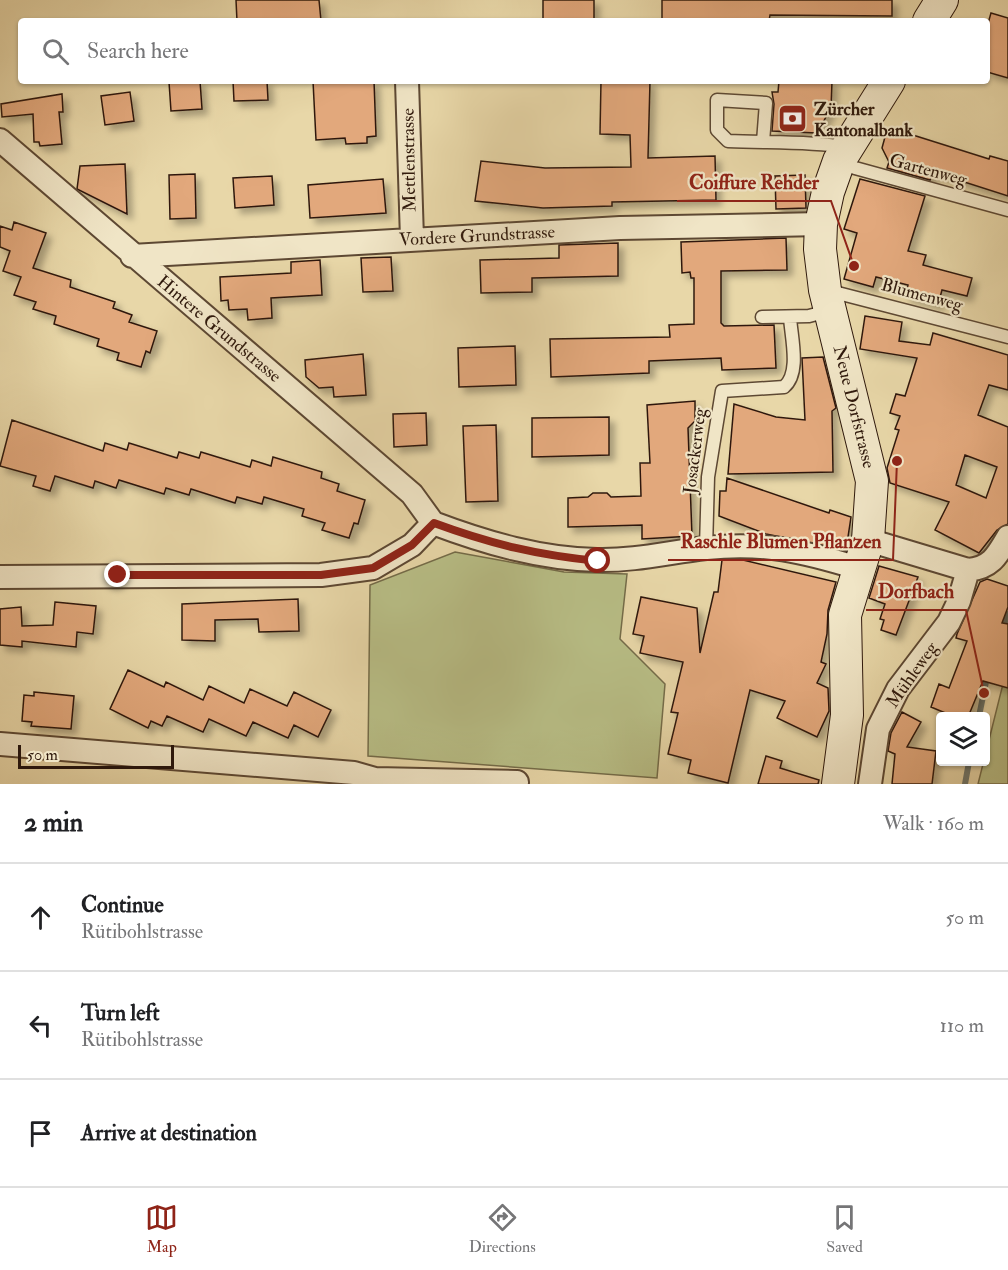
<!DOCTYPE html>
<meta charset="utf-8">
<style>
body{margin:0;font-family:"IM FELL Double Pica",serif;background:#f6f6f6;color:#202124}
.controls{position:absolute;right:18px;bottom:18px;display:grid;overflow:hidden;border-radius:6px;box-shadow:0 2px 4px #0004}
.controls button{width:54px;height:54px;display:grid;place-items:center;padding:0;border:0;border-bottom:2px solid #e0e0e0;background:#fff;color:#202124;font:30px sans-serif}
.scale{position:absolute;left:18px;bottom:15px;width:156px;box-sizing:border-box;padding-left:6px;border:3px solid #2f190c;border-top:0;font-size:16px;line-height:21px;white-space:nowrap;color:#2f190c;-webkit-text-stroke:4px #f0e5c6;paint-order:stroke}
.stop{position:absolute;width:18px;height:18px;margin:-14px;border:4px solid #8f2418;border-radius:50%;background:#fff}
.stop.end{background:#8f2418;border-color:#fff;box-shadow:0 2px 6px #0008}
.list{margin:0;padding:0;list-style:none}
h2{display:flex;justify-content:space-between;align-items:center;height:78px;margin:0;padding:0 24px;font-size:26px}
h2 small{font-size:20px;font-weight:400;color:#757577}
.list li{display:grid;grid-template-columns:39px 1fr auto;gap:18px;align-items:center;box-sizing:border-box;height:108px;padding:0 24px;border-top:2px solid #e0e0e0}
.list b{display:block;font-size:22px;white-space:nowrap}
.list p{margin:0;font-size:20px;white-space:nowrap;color:#757577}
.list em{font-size:20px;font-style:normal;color:#757577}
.icon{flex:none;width:33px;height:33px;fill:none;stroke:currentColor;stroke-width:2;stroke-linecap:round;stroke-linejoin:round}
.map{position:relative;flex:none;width:1008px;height:784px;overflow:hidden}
.search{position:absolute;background:#fff;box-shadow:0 2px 4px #0004;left:18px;right:18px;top:18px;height:66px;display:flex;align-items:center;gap:15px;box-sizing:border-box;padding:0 21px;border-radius:6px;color:#757577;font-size:22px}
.sheet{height:402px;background:#fff}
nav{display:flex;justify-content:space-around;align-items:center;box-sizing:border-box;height:84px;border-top:2px solid #e0e0e0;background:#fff;font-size:16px;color:#757577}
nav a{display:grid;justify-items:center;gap:3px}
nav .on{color:#8f2418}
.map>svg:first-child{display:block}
.green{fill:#b8be86;stroke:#746c49;stroke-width:1.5}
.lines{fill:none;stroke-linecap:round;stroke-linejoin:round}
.stream{stroke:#6f786e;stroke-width:6}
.building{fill:#e2a87c;stroke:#2f190c;stroke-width:1.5;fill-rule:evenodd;filter:url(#shadow)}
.lane-casing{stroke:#5d4833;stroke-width:15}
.street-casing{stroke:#5d4833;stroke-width:26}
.secondary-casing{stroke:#2f190c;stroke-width:34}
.lane{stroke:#f0e5c6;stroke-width:12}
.street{stroke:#f0e5c6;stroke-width:22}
.secondary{stroke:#f0e5c6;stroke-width:32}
.route{stroke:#8f2418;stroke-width:8}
.labels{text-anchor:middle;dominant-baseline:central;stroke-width:4.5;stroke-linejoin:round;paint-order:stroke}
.poi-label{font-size:18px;font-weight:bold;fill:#2f190c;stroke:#f0e5c6;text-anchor:start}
.street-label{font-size:18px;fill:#2f190c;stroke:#f0e5c6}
.leader{fill:none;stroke:#8f2418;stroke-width:2}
.callout-dot{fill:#8f2418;stroke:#f0e5c6;stroke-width:2}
.callout-label{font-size:20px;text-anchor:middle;font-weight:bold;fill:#8f2418;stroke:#f0e5c6;stroke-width:4.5;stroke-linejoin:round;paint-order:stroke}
</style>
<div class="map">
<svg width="1008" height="784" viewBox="0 0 1008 784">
<defs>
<filter id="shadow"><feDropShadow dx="5.5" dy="5.5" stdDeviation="3" flood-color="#0004"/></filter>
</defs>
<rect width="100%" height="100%" fill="#e8d7a8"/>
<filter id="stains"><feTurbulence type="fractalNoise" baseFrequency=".00333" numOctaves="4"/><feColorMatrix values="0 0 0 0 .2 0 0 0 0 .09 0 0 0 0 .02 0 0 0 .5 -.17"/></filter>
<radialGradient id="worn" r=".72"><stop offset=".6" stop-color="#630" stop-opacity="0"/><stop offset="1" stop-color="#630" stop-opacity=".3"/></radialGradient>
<!-- green -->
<path class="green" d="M455,552L564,572L627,574L620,639L665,684L657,778L368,756L370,585Z
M1008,664V784H978Z"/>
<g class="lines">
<!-- stream -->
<path class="stream" d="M1003,630L1008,614
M979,716L986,682
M965,784L969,762"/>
</g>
<!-- building -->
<path class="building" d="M236,0H319L321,21H237Z
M543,0H594V21H543Z
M662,0H892V16L770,15L769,21H662Z
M991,13L1008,18V78L987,72V27Z
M200,81L202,109L171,111L169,82Z
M233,81H267L268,100L234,101Z
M313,81H374L376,136L367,137V143L346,144L345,138L316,140Z
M601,81H650L648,158L715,156L716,200L612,202V206L543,208L475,201L481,161L545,168L631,167L630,135L600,134Z
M779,81H832L831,108L817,133L772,131L774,104L772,92H778Z
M130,92L134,121L105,125L101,96Z
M62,94L63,112H59L62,144L40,146L39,142H34L33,114L2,117L1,104Z
M897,130L989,159L990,156L1008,161V196L955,179L932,174L930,180L887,168L889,162L882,148L885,137Z
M125,164L127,214L77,189L80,166Z
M195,174L196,218L170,219L169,175Z
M805,175L806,208L776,209L775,176Z
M272,176L274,205L235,208L233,178Z
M383,179L386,213L310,218L308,185Z
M860,179L925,196L908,251L926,255L923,265L972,278L967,296L942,290L938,305L905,296L908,285L876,277L873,287L844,279L857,233L844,229Z
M14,222L46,233L33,268L71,280L70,287L115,302L113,308L132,315L129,322L157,331L150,353L146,351L141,367L117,360L119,353L97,346L99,339L54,324L56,316L33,309L36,302L14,295L21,277L3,271L10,251L0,247V226L12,230Z
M786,238L787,270L721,271V323L724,326L774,325L776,368L722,370L721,358L649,361V373L551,377L550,339L670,337L669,325L694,324V278H691L690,272L682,273L681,242Z
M618,243V276L532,278V292L481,293L480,260L559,258V245Z
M391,257L393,291L363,292L361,258Z
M320,260L322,295L271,298L272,318L248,320L247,309L229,310L228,300L221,301L220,277L291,273V262Z
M865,316L902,322L899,341L930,345L933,333L1008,355V390L989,385L978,415L1008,427V524L997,530L979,553L935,530L949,502L890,483L887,468L899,430L895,429L900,416L890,413L896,394L905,396L917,358L860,349ZM965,455L997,467L986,498L956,485Z
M515,346L516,385L459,387L458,348Z
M363,354L366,395L334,397L333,387L319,388L306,377L305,360Z
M823,357L836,408L832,411L833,472L728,474L734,404L776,417L805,420L802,358Z
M695,401V421L688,428L692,536L642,539V525L568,527V498L588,497L593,493H607L611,497L641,496L640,463H650L647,405Z
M426,413L427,445L394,447L393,414Z
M609,417V455L532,457V418Z
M12,420L103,451L105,443L127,450L129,443L177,458L179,452L199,458L201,452L250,467L252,460L271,466L273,457L322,472L321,478L339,484L337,491L365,500L358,524L354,523L349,538L322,530L325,523L302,516L304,509L264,497L262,504L237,497L235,503L191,489L189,495L166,488L164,494L119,480L116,488L95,481L93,488L55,476L50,491L33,486L36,476L0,466Z
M496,425L498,501L466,502L463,426Z
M727,478L829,513L830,510L851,517L846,550L766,534L719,516L720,491H726Z
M722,560H743L836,582L828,610L827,634L821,662L826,664L817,683L828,688L829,711L817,737L777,718L785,701L750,690L728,783L688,773L691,760L668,754L678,713L671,712L683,662L640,653L644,636L633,634L641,597L697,608L700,653L714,592H718Z
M879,566L918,577L896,635L881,630L884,620L880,619L885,604L869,598Z
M987,579L1008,586V607L1002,623L1008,624V688L983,681L968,717H955L931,707L939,684L949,688L967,641L956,638L957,634L980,582Z
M298,599L299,631L259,632L258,619L215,620V641L182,640V604Z
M55,602L96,606L93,634L77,632L76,647L22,641V647L0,645V609L21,607L22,626L53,625Z
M128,670L164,687L166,682L203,700L209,686L244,703L250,689L287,706L294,692L331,710L318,737L294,725L288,738L253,722L246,736L209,719L203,732L167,716L162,726L151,721L148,728L110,709Z
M34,692L74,696L71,729L31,726L32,722L22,721L24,695L34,696Z
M902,712L921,722L907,747L936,751L932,784H892L895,754L888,751L891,733Z
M766,756L782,761L780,768L819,780L818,784H758Z"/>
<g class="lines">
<defs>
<path id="lane" d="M763,142L766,103L717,100V130L728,141C767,143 807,141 845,147
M841,162L855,168L1008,210
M826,290L1008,337
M762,317L809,316L828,311
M706,548L708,477L722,391L784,387C801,373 791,337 790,317"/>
<path id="street" d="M407,81L412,239
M0,140L412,494L433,523
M132,256L620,228L821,224
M868,540L968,570C991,568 997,556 1008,537
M0,577L321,575L373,568L412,545L433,523C486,543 541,559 597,560C634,561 670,552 706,548C765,542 802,551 858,568
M0,744L354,773L375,779L517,782
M870,784L878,729L898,689L949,622L959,601L968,570"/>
<path id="secondary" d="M929,21L942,0
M838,784L847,715L845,615L868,540L872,481L825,290L820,249L821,224L828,192L839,161L889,81"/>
</defs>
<!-- lane casing -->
<use href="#lane" class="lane-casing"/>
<!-- street casing -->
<use href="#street" class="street-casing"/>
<!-- secondary casing -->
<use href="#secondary" class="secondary-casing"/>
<!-- lane -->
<use href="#lane" class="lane"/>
<!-- street -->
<use href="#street" class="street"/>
<!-- secondary -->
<use href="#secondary" class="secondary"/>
</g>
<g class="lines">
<!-- route -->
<path class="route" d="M118,575H321L373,568L412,545L434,523C491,544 537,555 598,561"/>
</g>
<!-- icons -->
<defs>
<symbol id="bank-square" viewBox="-11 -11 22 22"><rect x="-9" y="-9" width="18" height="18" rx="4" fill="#8f2418" stroke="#f0e5c6"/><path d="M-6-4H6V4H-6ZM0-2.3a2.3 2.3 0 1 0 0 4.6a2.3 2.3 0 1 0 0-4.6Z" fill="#fff"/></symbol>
</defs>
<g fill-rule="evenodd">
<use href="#bank-square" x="776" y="102" width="33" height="33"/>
</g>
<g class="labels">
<!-- poi labels -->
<g class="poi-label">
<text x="814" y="109">Zürcher<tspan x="814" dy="21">Kantonalbank</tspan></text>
</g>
<!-- street labels -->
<g class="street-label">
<text transform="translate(409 160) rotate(-91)">Mettlenstrasse</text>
<text transform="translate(928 170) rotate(15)">Gartenweg</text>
<text transform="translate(477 236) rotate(-3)">Vordere Grundstrasse</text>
<text transform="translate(922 295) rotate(15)">Blumenweg</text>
<text transform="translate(219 329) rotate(40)">Hintere Grundstrasse</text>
<text transform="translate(854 407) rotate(76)">Neue Dorfstrasse</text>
<text transform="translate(695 451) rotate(-83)">Josackerweg</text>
<text transform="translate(912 675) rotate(-55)">Mühleweg</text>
</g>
</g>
<!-- callouts -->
<path class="leader" d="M854 266L831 201H677M897 461L893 560H668M984 693L966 610H866"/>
<g class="callout-dot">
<circle cx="854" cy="266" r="6"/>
<circle cx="897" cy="461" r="6"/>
<circle cx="984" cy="693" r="6"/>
</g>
<g class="callout-label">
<text x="754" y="189">Coiffure Rehder</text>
<text x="781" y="548">Raschle Blumen Pflanzen</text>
<text x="916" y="598">Dorfbach</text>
</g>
<rect width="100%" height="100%" filter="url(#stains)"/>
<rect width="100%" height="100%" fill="url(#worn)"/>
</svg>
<div class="controls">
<button><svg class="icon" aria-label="layers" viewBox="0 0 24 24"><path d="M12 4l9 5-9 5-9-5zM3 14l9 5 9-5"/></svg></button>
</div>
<div class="scale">50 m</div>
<div class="stop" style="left:598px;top:561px"></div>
<div class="stop end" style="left:118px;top:575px"></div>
<div class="search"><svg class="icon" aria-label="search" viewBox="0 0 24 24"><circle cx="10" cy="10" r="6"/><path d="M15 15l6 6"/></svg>Search here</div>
</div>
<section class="sheet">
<h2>2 min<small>Walk · 160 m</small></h2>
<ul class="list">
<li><svg class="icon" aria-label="ahead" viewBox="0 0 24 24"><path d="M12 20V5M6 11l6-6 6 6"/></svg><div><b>Continue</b><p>Rütibohlstrasse</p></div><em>50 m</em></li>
<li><svg class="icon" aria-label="left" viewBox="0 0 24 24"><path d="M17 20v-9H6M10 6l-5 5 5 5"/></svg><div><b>Turn left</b><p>Rütibohlstrasse</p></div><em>110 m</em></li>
<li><svg class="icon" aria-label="arrive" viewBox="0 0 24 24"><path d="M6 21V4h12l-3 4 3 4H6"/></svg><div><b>Arrive at destination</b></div></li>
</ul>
</section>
<nav>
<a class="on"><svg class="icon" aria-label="map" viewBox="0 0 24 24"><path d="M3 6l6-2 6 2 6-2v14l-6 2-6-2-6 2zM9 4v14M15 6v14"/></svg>Map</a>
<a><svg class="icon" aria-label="directions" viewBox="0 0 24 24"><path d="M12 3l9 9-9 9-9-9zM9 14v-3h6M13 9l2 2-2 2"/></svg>Directions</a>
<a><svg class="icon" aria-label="saved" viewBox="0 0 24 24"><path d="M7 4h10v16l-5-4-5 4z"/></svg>Saved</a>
</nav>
